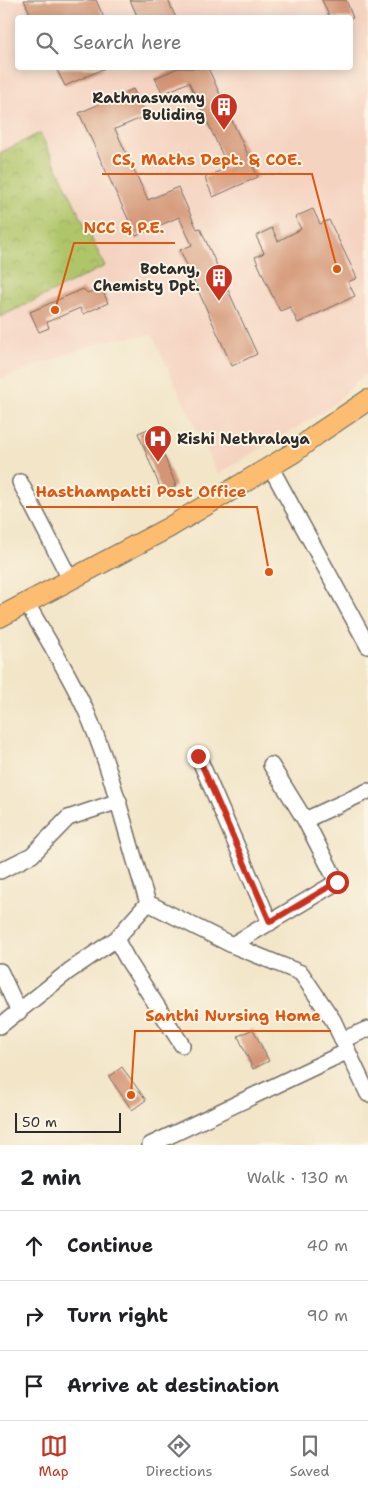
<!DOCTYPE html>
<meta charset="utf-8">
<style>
body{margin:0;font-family:"Shantell Sans",sans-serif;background:#f2f2f2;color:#202124}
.scale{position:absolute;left:15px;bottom:12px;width:106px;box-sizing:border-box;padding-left:5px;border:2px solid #2b2b2b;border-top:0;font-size:14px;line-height:18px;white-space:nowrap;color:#2b2b2b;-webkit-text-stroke:4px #fcf5e5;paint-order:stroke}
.stop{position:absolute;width:15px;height:15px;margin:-11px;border:4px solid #c8321e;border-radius:50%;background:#fff}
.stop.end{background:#c8321e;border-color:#fff;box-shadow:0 1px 5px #0008}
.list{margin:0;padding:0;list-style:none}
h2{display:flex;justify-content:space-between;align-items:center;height:65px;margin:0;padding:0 20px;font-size:21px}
h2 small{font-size:16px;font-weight:400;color:#757577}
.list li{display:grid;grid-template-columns:32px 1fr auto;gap:15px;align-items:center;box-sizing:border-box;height:70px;padding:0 20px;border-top:1px solid #e0e0e0}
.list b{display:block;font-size:19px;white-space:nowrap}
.list em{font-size:16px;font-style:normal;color:#757577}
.icon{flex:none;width:28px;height:28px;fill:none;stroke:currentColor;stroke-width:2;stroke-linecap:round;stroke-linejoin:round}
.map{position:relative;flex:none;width:368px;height:1145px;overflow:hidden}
.search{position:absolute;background:#fff;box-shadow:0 2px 12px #0003;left:15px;right:15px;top:15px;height:55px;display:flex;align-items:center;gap:12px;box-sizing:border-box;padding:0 18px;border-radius:5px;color:#757577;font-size:19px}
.sheet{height:275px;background:#fff}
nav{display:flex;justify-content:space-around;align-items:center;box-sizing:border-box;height:70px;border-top:1px solid #e0e0e0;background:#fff;font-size:14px;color:#757577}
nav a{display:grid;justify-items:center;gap:2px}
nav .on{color:#c8321e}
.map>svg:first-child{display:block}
.built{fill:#f5d3c1;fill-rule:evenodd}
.park{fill:url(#park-crowns);stroke:#6d784a}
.building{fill:#d49576}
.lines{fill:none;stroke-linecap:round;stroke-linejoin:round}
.minor-casing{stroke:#716c62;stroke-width:18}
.major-casing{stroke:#716c62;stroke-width:22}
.minor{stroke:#fff;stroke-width:15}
.major{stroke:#fcbd6f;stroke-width:20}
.route{stroke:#c8321e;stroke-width:6}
.labels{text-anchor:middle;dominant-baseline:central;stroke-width:4;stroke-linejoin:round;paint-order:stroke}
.poi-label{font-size:15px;font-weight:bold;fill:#2b2b2b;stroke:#fcf5e5;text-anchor:end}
.leader{fill:none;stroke:#df570e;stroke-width:2}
.callout-dot{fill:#df570e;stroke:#fcf5e5;stroke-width:2}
.callout-label{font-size:16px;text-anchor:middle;font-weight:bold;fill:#df570e;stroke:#fcf5e5;stroke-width:4;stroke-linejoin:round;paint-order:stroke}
</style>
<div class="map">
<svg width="368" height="1145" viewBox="0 0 368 1145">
<defs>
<pattern id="park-crowns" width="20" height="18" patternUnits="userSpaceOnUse" patternTransform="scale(1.25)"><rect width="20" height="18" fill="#afc569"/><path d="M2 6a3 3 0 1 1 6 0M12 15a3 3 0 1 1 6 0" fill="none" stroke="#97a95b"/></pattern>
</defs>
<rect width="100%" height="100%" fill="#fcf5e5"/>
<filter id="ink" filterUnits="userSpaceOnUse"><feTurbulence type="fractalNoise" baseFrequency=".02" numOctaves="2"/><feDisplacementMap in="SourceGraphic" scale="10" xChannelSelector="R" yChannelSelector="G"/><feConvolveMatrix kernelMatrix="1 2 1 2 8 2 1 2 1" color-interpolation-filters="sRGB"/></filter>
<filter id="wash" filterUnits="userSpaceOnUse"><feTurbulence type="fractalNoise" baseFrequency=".0096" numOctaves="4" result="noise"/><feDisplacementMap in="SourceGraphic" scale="20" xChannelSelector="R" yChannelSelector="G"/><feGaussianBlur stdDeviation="1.12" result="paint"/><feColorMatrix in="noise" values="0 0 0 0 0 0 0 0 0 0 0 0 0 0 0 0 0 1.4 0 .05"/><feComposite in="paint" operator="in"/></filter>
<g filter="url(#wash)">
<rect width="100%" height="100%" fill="#f2e5c8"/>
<!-- built -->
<path class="built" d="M0,0H368V371L331,407L218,474L152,335L106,340L0,379ZM18,18H350V68H18Z"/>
<!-- park -->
<path class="park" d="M40,133L105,266L0,317V153Z"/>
<g id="blocks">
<!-- building -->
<path class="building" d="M24,0H96L104,18H32Z
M130,0H168L176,18H138Z
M322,0H346L353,18H330Z
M56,68H105L65,86Z
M178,68H208L258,177L213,197L205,178L228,167L189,82L163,94L155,78Z
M133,89L146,116L115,129L148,200L178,187L197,229L200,228L257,354L232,366L180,250L192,245L179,217L136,236L79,113Z
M313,209L320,224L329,220L357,278L348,282L355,296L298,323L290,307L280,311L270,291L255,257L264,253L256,236L272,228L278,241L301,229L295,217Z
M101,287L108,303L83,314L80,308L47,322L49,328L39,332L30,312L83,289L88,293Z
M153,427L176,486L162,492L138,433Z
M253,1029L269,1061L253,1069L238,1036Z
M122,1067L146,1100L132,1110L109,1077Z"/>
</g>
</g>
<g filter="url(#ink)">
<use href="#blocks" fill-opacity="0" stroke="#716c62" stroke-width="1"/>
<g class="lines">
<defs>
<path id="minor" d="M270,466L368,646
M20,482L70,579
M198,756L270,923
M271,765L305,820
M0,871L32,855L68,818L119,801
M148,903L232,945L301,973L333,1020L368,1094
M116,939L127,959L182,1045
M232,945L337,882L305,820L368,791
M0,971L19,1012
M0,1026L69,971L116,939L148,903C127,840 114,775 87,713C70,675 47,639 26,602
M342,1040L368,1029
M150,1145L348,1051"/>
<path id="major" d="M0,617L168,528L293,453L316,435L368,400"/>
</defs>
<!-- minor casing -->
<use href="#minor" class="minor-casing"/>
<!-- major casing -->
<use href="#major" class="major-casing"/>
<!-- minor -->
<use href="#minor" class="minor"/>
<!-- major -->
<use href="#major" class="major"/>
</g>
</g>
<g class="lines" filter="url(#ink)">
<!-- route -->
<path class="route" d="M198,756L270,922L337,882"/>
</g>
<!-- icons -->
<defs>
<symbol id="building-pin" viewBox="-11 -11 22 30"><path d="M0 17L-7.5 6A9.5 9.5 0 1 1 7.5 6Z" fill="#c8321e" stroke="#fcf5e5"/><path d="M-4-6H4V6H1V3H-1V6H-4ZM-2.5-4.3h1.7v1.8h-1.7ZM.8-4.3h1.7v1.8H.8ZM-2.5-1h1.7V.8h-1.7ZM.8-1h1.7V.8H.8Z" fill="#fff"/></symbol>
<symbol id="hospital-pin" viewBox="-11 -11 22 30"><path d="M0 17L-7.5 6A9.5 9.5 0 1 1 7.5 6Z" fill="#c8321e" stroke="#fcf5e5"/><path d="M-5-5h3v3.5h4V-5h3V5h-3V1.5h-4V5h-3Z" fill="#fff"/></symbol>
</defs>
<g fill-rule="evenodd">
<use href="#building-pin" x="208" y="91" width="32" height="43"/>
<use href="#building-pin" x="203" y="262" width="32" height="43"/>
<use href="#hospital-pin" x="142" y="423" width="32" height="43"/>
</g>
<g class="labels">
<!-- poi labels -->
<g class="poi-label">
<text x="205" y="98">Rathnaswamy<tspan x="205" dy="17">Buliding</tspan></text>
<text x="200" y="269">Botany,<tspan x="200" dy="17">Chemisty Dpt.</tspan></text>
<text x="177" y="439" text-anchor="start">Rishi Nethralaya</text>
</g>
</g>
<!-- callouts -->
<path class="leader" d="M337 269L312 174H102M55 310L74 243H175M269 572L257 507H26M131 1095L135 1031H331"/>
<g class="callout-dot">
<circle cx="337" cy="269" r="5"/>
<circle cx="55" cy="310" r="5"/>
<circle cx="269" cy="572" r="5"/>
<circle cx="131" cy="1095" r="5"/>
</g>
<g class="callout-label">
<text x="207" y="165">CS, Maths Dept. &amp; COE.</text>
<text x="124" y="233">NCC &amp; P.E.</text>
<text x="141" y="497">Hasthampatti Post Office</text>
<text x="233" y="1021">Santhi Nursing Home</text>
</g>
</svg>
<div class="scale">50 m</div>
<div class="stop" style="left:337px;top:882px"></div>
<div class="stop end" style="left:198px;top:756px"></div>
<div class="search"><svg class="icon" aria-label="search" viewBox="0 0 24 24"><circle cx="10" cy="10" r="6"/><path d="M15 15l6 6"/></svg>Search here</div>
</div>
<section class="sheet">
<h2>2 min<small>Walk · 130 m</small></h2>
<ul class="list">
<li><svg class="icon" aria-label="ahead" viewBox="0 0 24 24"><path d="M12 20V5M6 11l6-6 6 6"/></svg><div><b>Continue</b></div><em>40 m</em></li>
<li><svg class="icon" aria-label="right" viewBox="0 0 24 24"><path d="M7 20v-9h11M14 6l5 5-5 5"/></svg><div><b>Turn right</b></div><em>90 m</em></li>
<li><svg class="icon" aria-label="arrive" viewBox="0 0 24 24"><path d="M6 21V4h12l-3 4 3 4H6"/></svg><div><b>Arrive at destination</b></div></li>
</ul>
</section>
<nav>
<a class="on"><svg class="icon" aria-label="map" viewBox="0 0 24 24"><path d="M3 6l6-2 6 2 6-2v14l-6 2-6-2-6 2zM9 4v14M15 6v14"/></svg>Map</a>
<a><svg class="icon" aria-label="directions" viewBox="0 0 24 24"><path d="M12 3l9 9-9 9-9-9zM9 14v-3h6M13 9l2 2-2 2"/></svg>Directions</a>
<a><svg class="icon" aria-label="saved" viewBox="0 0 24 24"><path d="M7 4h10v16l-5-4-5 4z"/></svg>Saved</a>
</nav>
